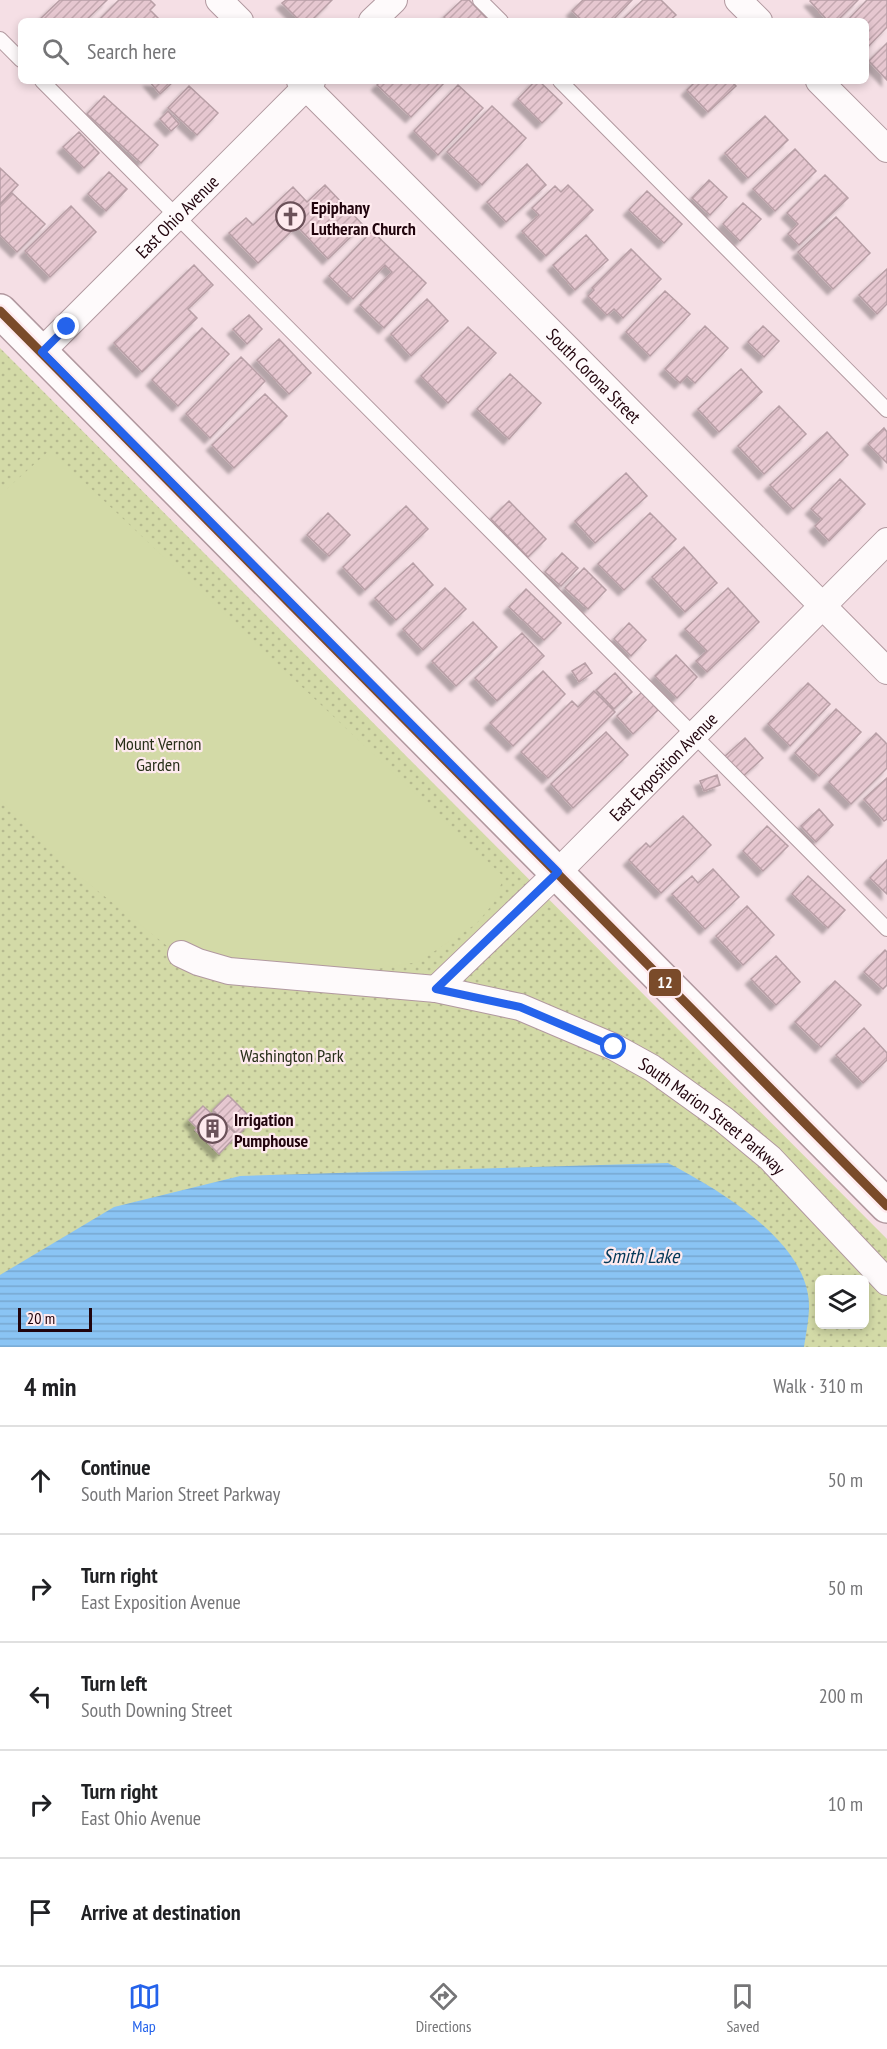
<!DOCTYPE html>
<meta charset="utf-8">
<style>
body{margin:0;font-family:"PT Sans Narrow",sans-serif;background:#f2f2f2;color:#202124}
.controls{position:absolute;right:18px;bottom:18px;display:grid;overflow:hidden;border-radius:9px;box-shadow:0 3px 9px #0003}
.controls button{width:54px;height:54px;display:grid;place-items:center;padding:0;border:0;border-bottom:2px solid #e0e0e0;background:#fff;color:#202124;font:30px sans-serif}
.scale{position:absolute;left:18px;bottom:15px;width:74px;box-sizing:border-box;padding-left:6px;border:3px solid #21040d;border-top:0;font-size:16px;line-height:21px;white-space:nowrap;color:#21040d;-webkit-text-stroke:4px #feeaee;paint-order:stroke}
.stop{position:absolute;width:18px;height:18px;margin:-14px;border:4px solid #2563eb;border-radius:50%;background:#fff}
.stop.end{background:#2563eb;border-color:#fff;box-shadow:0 2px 6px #0008}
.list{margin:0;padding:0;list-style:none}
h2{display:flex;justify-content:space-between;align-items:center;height:78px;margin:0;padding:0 24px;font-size:26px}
h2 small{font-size:20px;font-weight:400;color:#757577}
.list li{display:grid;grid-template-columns:39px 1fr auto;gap:18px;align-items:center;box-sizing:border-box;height:108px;padding:0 24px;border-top:2px solid #e0e0e0}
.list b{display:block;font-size:22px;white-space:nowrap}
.list p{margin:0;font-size:20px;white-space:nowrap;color:#757577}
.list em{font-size:20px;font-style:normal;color:#757577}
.icon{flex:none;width:33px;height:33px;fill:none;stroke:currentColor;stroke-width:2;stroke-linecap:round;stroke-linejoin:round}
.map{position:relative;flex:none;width:887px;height:1347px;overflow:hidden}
.search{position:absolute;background:#fff;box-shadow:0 3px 9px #0003;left:18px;right:18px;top:18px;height:66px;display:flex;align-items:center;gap:15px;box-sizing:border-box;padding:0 21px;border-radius:9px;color:#757577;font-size:22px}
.sheet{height:618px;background:#fff}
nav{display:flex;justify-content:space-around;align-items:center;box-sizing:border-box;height:84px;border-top:2px solid #e0e0e0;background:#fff;font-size:16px;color:#757577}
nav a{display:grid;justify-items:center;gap:3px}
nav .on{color:#2563eb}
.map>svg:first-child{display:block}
.park{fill:url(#park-dots);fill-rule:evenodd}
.garden{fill:#d3daa7}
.water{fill:url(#water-rules)}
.building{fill:url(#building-hatch);stroke:#b89fa6;stroke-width:1.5;filter:url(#shadow)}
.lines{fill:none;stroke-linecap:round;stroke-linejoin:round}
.service-casing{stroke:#b1989f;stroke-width:16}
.minor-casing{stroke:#b1989f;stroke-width:28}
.secondary-casing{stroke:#b1989f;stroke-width:36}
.service{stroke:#fefafb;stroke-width:14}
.minor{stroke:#fefafb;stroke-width:26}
.secondary{stroke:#fefafb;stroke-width:33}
.bus-1-casing{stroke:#feeaee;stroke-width:14}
.bus-1{stroke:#7a4b2a;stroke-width:9}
.route{stroke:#2563eb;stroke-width:8}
.labels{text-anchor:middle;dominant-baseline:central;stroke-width:4.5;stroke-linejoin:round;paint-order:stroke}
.poi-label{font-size:18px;font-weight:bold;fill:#21040d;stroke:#feeaee;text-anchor:start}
.street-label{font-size:18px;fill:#21040d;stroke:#feeaee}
.park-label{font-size:18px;fill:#282f19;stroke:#feeaee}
.water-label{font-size:20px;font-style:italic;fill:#033859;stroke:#feeaee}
.line-badge{stroke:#feeaee;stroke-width:2}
.badge-label{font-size:16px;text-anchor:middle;font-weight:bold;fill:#fff}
</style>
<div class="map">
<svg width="887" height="1347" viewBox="0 0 887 1347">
<defs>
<pattern id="park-dots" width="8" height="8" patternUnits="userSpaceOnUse" patternTransform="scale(1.5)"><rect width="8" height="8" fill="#d3daa7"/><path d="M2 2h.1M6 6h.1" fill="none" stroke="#b5b98f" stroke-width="1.8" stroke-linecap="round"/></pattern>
<pattern id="water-rules" width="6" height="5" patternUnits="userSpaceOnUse" patternTransform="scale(1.5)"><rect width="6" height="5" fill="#8ac4f4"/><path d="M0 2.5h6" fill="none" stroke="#77a7d0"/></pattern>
<pattern id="building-hatch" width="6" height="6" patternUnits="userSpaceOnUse" patternTransform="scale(1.5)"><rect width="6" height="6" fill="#e6c7d0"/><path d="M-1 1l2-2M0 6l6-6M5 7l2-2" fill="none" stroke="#c5a9b1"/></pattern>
<filter id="shadow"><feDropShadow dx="-5.5" dy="5.5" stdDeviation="1.5" flood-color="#0004"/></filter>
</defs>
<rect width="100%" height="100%" fill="#f5dfe5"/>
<!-- park -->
<path class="park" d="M0,348L887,1239V1347H0ZM820,1280H864V1324H820Z"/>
<!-- garden -->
<path class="garden" d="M50,450L504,877L493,904L476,924L418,962L353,973L287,976L171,949L60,861L0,799V495Z"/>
<!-- water -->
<path class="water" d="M668,1163C718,1189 809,1242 809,1306C809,1319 806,1334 804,1347H0V1275L114,1207L240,1176Z"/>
<!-- building -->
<path class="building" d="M60,0H107L85,21H38Z
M119,0H150L155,5L150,10L160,20L98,21Z
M286,0H332L311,21H300L282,3Z
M462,0H469L489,21H448L444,17Z
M583,0H632L612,21H583L572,11Z
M643,0H661L676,15L669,21H621Z
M811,0H858L837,21H828L810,1Z
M867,0H887V27L866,49V21H847Z
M887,43V80L869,61Z
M149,81H174L160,94Z
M381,81H446L411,117L377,85Z
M535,81H539L562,103L542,123L518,99Z
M696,81H731L736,86L708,112L687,90Z
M458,85L483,108L438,155L414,131Z
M189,86L218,113L197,135L168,108Z
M104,96L158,145L141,163L87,114Z
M492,106L526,138L482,185L447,152Z
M168,111L179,124L171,131L160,119Z
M765,116L788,140L748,178L725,153Z
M79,132L99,153L84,168L63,147Z
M795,149L816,171L775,211L753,189Z
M527,164L546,185L506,222L487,202Z
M0,168L18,185L0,204Z
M109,172L127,189L106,211L88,194Z
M825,175L848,198L799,245L788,234L798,224L787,213Z
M709,180L727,197L710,215L692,198Z
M325,185L363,225L328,259L297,226L258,263L229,233L246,218L253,225L293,187L307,202Z
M568,185L593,210L546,256L522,231L539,215L532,208L555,186L561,192Z
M647,191L682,224L664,243L629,210Z
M12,193L45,224L17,252L0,235V205Z
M743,203L761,219L740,241L723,224Z
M71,206L96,232L50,277L25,251Z
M836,217L870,253L833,289L798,252Z
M372,231L426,283L384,328L360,305L392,272L385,265L353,299L329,276Z
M586,235L608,260L575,290L553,265Z
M631,249L661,279L623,318L614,309L607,315L588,296L594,290L592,288Z
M194,265L213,285L188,309L197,318L142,372L114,343Z
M887,269V304L877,314L859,295Z
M665,291L690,314L650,356L626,332Z
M427,299L448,321L411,356L391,334Z
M249,315L262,329L247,344L233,329Z
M705,326L728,348L695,383L687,376L680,383L665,369Z
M763,326L779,341L764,357L748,342Z
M468,327L496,353L448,403L421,376Z
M202,328L229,354L178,406L152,380Z
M279,339L311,373L289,394L257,360Z
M241,357L265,381L210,438L186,414Z
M741,369L762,392L719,432L698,409Z
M510,374L541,403L509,439L477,409Z
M265,394L287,416L234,468L212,445Z
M779,406L806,434L764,474L738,446Z
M884,428L887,432V463L868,444Z
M827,432L848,455L793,509L770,485Z
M626,473L647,496L595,543L575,521Z
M840,479L865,504L829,541L815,526L822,519L811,509Z
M509,501L546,539L528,557L491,519Z
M406,506L428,529L365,590L343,567Z
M328,513L350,535L329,556L307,535Z
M650,513L676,539L624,590L598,564Z
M684,547L717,583L685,612L652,577Z
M562,553L578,568L561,586L545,572Z
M413,563L433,585L396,620L375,598Z
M584,568L606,590L588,609L565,588Z
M445,588L466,609L423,650L403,629Z
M728,588L759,622L707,672L696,661L707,651L685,629Z
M526,589L561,623L544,640L509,607Z
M473,622L497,647L456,686L432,661Z
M629,623L646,640L631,656L614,639Z
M522,633L544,656L497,701L475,678Z
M676,655L697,677L677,698L655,676Z
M585,663L592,673L579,682L572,671Z
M543,671L565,694L513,746L490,723Z
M615,673L632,692L614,709L596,690Z
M808,683L830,704L790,746L768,724Z
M594,691L615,712L548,778L521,752L572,701L578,707Z
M642,692L658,710L633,734L617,716Z
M836,709L861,732L819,776L795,753Z
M606,732L628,755L573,808L551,784Z
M876,733L887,744V768L851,804L829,782Z
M745,738L763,758L741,778L723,758Z
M717,775L720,785L704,791L700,781Z
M887,778V819L884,821L864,799Z
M819,809L833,825L816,842L801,826Z
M683,816L711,845L661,893L629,860L646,843L650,847Z
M767,826L788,846L763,871L743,851Z
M887,860V894L870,878Z
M713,869L739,897L705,929L672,894L692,876L698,883Z
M808,876L845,910L828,928L792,894Z
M747,906L774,935L743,965L716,936Z
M885,950L887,952V985L883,989L864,972Z
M776,956L800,982L776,1005L751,979Z
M835,981L861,1005L821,1047L795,1022Z
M864,1028L887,1053V1060L863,1083L836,1055Z
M228,1095L253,1120L238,1135L213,1110Z
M203,1106L212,1114L213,1112L237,1135L219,1154L195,1130L197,1128L189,1120Z"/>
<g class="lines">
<defs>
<path id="service" d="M480,0L501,21
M0,39L21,60
M42,81L887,929
M560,81L887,410"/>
<g id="minor">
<path d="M219,0L240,21"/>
<path d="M738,0L759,21"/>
<path d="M372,21L394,0"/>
<path id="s1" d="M300,81L567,348L887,671"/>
<path d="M819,81L887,149"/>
<path id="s2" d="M41,352L312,81"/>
<path id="s3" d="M181,954L198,962L229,971L436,989L520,1007L614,1047L652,1068L723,1119L770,1158L887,1282"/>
<path id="s4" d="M436,989L558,872L887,541"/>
</g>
<path id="secondary" d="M0,311L887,1206"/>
</defs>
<!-- service casing -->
<use href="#service" class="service-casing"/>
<!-- minor casing -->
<use href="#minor" class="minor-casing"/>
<!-- secondary casing -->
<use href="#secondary" class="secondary-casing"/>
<!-- service -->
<use href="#service" class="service"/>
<!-- minor -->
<use href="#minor" class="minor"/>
<!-- secondary -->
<use href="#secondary" class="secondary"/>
<defs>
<path id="bus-1" d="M0,311L887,1206"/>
</defs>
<!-- bus-1 casing -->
<use href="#bus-1" class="bus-1-casing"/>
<!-- bus-1 -->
<use href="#bus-1" class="bus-1"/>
</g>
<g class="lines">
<!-- route -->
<path class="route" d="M67,327L42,352L558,872L436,989L520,1007L614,1047"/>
</g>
<!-- icons -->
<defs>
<symbol id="church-ring" viewBox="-11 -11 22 22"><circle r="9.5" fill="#feeaee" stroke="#6b5159" stroke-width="1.5"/><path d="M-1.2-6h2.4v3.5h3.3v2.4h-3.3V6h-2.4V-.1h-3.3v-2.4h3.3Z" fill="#6b5159"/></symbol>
<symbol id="building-ring" viewBox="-11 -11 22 22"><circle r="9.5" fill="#feeaee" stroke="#6b5159" stroke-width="1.5"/><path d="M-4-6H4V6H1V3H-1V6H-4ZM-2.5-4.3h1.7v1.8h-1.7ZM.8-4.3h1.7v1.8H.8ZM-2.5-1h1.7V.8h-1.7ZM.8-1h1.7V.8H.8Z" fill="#6b5159"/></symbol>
</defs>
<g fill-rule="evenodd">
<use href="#church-ring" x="274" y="200" width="33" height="33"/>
<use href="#building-ring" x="196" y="1112" width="33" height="33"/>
</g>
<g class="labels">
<!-- poi labels -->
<g class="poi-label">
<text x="311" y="207">Epiphany<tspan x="311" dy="21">Lutheran Church</tspan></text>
<text x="234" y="1119">Irrigation<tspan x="234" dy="21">Pumphouse</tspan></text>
</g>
<!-- street labels -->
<g class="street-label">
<text stroke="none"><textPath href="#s2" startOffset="192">East Ohio Avenue</textPath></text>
<text stroke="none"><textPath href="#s1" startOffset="416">South Corona Street</textPath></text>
<text stroke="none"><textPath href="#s4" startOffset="318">East Exposition Avenue</textPath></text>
<text stroke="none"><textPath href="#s3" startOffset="567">South Marion Street Parkway</textPath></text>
</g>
<!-- park labels -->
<g class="park-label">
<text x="158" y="743">Mount Vernon<tspan x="158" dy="21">Garden</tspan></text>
<text x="292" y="1055">Washington Park</text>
</g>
<!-- water labels -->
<g class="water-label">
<text x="641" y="1256">Smith Lake</text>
</g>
</g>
<rect class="line-badge" x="648" y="968" width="34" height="29" rx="6" fill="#7a4b2a"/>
<g class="badge-label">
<text x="665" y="988">12</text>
</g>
</svg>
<div class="controls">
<button><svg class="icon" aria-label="layers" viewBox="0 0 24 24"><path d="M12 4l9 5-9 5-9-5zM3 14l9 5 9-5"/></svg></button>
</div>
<div class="scale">20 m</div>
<div class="stop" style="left:614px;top:1047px"></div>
<div class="stop end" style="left:67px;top:327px"></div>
<div class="search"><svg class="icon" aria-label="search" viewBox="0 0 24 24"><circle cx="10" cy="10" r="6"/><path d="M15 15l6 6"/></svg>Search here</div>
</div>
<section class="sheet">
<h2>4 min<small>Walk · 310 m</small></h2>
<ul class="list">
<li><svg class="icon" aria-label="ahead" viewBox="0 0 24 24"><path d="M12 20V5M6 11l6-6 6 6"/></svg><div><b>Continue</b><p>South Marion Street Parkway</p></div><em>50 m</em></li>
<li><svg class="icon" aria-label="right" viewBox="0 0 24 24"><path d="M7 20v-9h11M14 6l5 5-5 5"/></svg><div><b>Turn right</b><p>East Exposition Avenue</p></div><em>50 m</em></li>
<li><svg class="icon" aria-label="left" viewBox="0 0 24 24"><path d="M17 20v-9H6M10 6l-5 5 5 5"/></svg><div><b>Turn left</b><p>South Downing Street</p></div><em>200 m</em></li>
<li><svg class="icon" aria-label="right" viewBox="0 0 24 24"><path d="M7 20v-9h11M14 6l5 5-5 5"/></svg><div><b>Turn right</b><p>East Ohio Avenue</p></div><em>10 m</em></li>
<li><svg class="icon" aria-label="arrive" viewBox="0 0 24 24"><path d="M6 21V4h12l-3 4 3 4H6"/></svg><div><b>Arrive at destination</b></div></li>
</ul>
</section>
<nav>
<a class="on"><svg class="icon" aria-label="map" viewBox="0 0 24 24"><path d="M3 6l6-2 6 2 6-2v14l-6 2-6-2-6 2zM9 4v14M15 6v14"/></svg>Map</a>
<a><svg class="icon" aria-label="directions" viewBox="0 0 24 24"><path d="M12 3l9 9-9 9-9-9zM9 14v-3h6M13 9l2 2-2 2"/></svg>Directions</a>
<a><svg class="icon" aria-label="saved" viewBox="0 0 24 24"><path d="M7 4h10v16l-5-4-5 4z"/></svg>Saved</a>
</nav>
